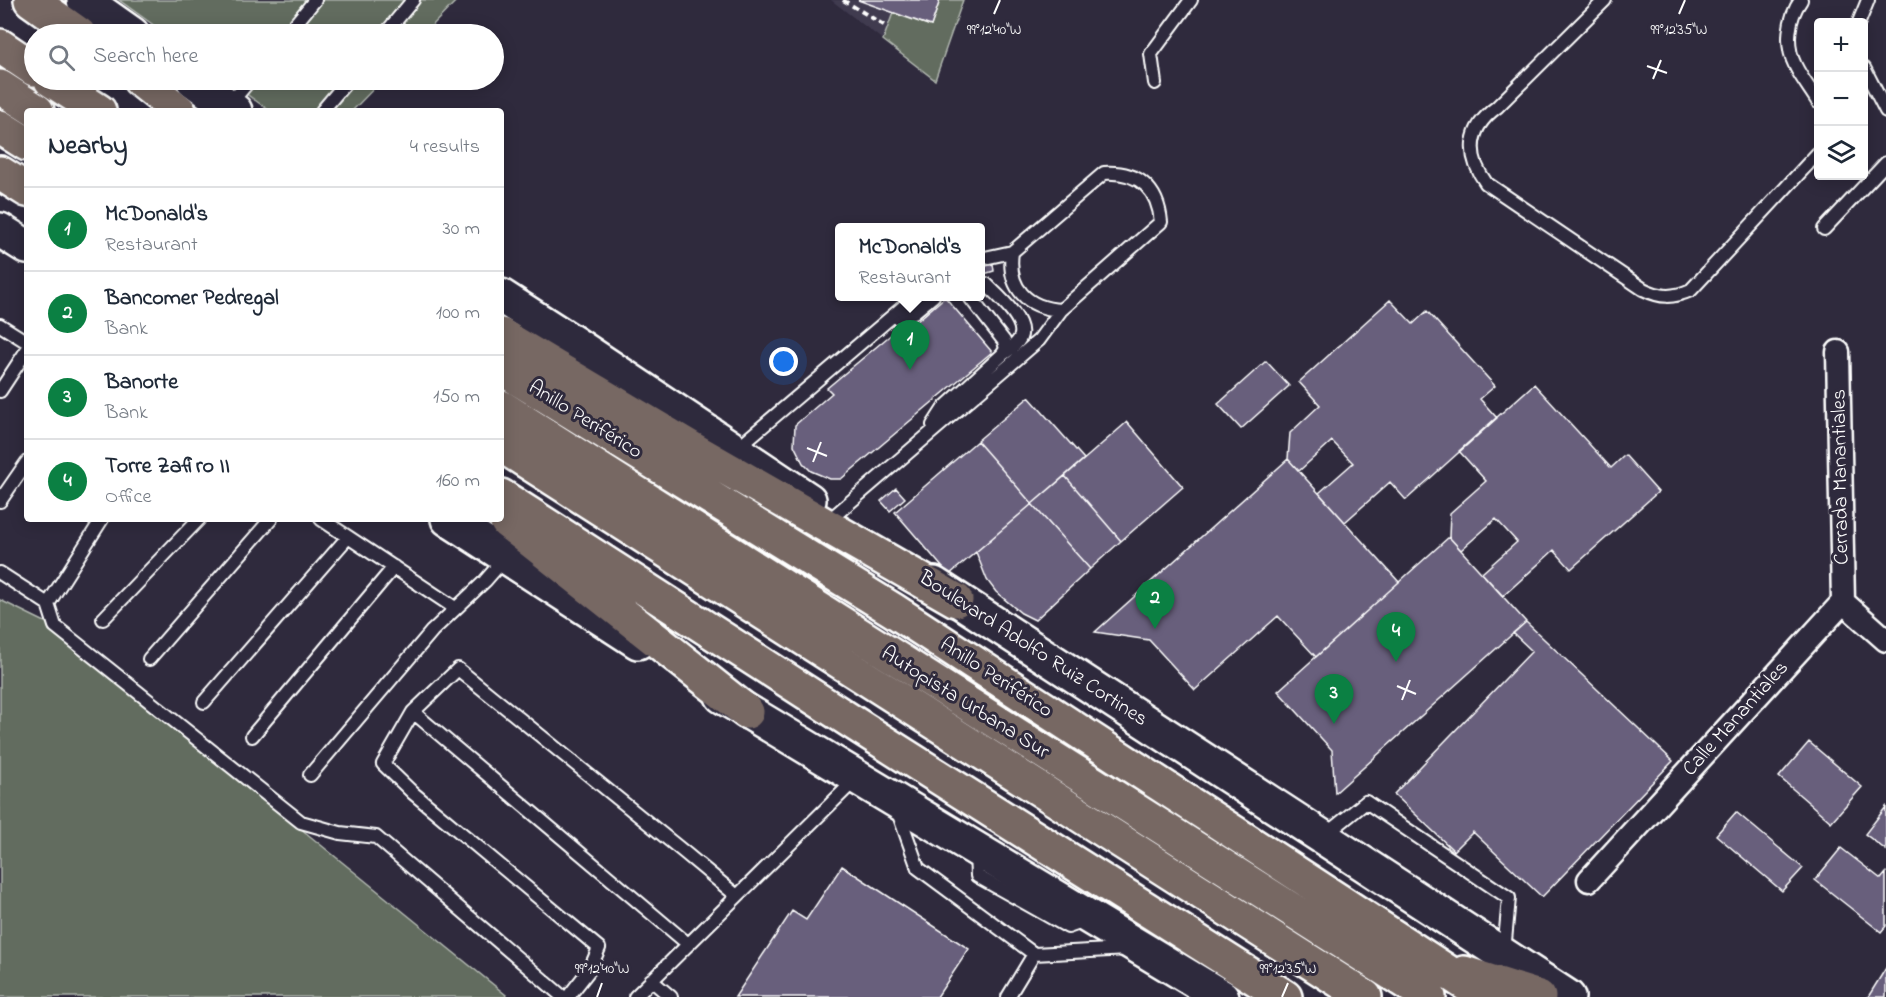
<!DOCTYPE html>
<meta charset="utf-8">
<style>
body{margin:0;font-family:"Indie Flower",sans-serif;background:#f2f2f3;color:#1f2937}
.controls{position:absolute;right:18px;top:18px;display:grid;overflow:hidden;border-radius:6px;box-shadow:0 3px 15px #0003}
.controls button{width:54px;height:54px;display:grid;place-items:center;padding:0;border:0;border-bottom:2px solid #e0e1e3;background:#fff;color:#1f2937;font:30px sans-serif}
.you{position:absolute;left:784px;top:362px;width:21px;height:21px;margin:-15px;border:4px solid #fff;border-radius:50%;background:#1a73e8;box-shadow:0 0 0 9px #1a73e833}
.badge{display:grid;place-items:center;width:39px;height:39px;border-radius:50%;background:#0b8043;color:#fff;font-size:20px;font-weight:700}
.pin{position:absolute;translate:-50% -50px;filter:drop-shadow(0 2px 3px #0008)}
.pin::after{content:'';position:absolute;top:32px;width:21px;height:18px;background:inherit;clip-path:polygon(0 0,100% 0,50% 100%)}
.popup{position:absolute;left:835px;top:223px;width:150px;height:78px;box-sizing:border-box;display:grid;place-content:center;border-radius:6px;background:#fff;filter:drop-shadow(0 2px 4px #0005);font-size:20px;white-space:nowrap;color:#747a83}
.popup b{font-size:22px;color:#1f2937}
.popup::after{content:'';position:absolute;left:50%;top:100%;margin-left:-12px;border:12px solid transparent;border-top-color:#fff}
.list{margin:0;padding:0;list-style:none}
h2{display:flex;justify-content:space-between;align-items:center;height:78px;margin:0;padding:0 24px;font-size:26px}
h2 small{font-size:20px;font-weight:400;color:#747a83}
.list li{display:grid;grid-template-columns:39px 1fr auto;gap:18px;align-items:center;box-sizing:border-box;height:84px;padding:0 24px;border-top:2px solid #e0e1e3}
.list b{display:block;font-size:22px;white-space:nowrap}
.list p{margin:0;font-size:20px;white-space:nowrap;color:#747a83}
.list em{font-size:20px;font-style:normal;color:#747a83}
.icon{flex:none;width:33px;height:33px;fill:none;stroke:currentColor;stroke-width:2;stroke-linecap:round;stroke-linejoin:round}
.map{position:relative;flex:none;width:1886px;height:997px;overflow:hidden}
.search{position:absolute;background:#fff;box-shadow:0 3px 15px #0003;left:24px;top:24px;width:480px;height:66px;display:flex;align-items:center;gap:15px;box-sizing:border-box;padding:0 21px;border-radius:33px;color:#747a83;font-size:22px}
.panel{position:absolute;background:#fff;box-shadow:0 3px 15px #0003;left:24px;top:108px;width:480px;height:414px;border-radius:6px}
.map>svg:first-child{display:block}
.built{fill:#403a50}
.green{fill:#626c5f;stroke:#b0b6af;stroke-width:1.5}
.building{fill:#685e7c;stroke:#fff;stroke-width:1.5}
.lines{fill:none;stroke-linecap:round;stroke-linejoin:round}
.lane-casing{stroke:#fff;stroke-width:16}
.street-casing{stroke:#fff;stroke-width:27}
.secondary-casing{stroke:#fff;stroke-width:38}
.highway-casing{stroke:#fff;stroke-width:38}
.path{stroke:#fff;stroke-width:4;stroke-dasharray:6 4.5;stroke-linecap:butt}
.lane{stroke:#2f2a3d;stroke-width:12}
.street{stroke:#2f2a3d;stroke-width:22}
.secondary{stroke:#2f2a3d;stroke-width:33}
.highway{stroke:#776864;stroke-width:33}
.ticks{fill:none;stroke:#fff;stroke-width:2}
.labels{text-anchor:middle;dominant-baseline:central;stroke-width:6;stroke-linejoin:round;paint-order:stroke}
.street-label{font-size:21px;fill:#fff;stroke:#2f2a3d}
.ticks-label{font-size:15px;text-anchor:middle;fill:#fff;stroke:#2f2a3d;stroke-width:6;stroke-linejoin:round;paint-order:stroke}
</style>
<div class="map">
<svg width="1886" height="997" viewBox="0 0 1886 997">
<rect width="100%" height="100%" fill="#2f2a3d"/>
<filter id="ink" filterUnits="userSpaceOnUse"><feTurbulence type="fractalNoise" baseFrequency=".0167" numOctaves="2"/><feDisplacementMap in="SourceGraphic" scale="12" xChannelSelector="R" yChannelSelector="G"/><feConvolveMatrix kernelMatrix="1 2 1 2 8 2 1 2 1" color-interpolation-filters="sRGB"/></filter>
<g filter="url(#ink)">
<!-- built -->
<path class="built" d="M831,0H963L935,80Z"/>
<!-- green -->
<path class="green" d="M119,0H457L424,34H166Z
M940,0H963L935,80L883,40L893,13L931,26Z
M227,80H382L352,111H270Z
M0,600L47,623L506,995L505,997H0Z"/>
<!-- building -->
<path class="building" d="M858,0H940L931,26Z
M993,264L994,271L984,274L983,267Z
M945,297L992,352L841,479H830L811,471L803,463L794,445L795,425L832,393L827,388L905,323L909,328Z
M1390,300L1413,324L1427,311L1495,386L1480,399L1497,418L1406,500L1390,482L1345,522L1319,493L1353,463L1332,441L1299,471L1288,459L1290,433L1320,405L1299,382Z
M1266,361L1289,386L1241,429L1218,404Z
M1534,384L1611,468L1625,455L1658,492L1571,569L1554,550L1503,596L1482,573L1517,542L1496,519L1461,550L1449,537L1450,513L1486,481L1459,451Z
M1029,397L1084,459L1032,504L977,441Z
M1127,422L1183,487L1121,541L1065,476Z
M977,441L1032,504L949,575L895,512Z
M1288,459L1399,582L1316,657L1278,616L1195,690L1149,640L1095,632Z
M1065,476L1121,541L1090,569L1032,504Z
M896,488L905,498L890,511L881,501Z
M1032,504L1090,569L1035,620L1021,613L996,592L987,580L976,552Z
M1449,537L1526,622L1335,793L1332,750L1278,691Z
M1526,622L1673,761L1542,897L1473,832L1454,851L1394,794L1532,651L1513,633Z
M1809,742L1862,787L1831,822L1779,777Z
M1886,807V850L1865,834Z
M1736,812L1803,868L1782,891L1716,835Z
M1841,848L1881,879L1886,873V926L1881,932L1815,880Z
M842,866L969,949L937,997H735L792,911L806,920Z
M1886,968V997H1868Z"/>
<g class="lines">
<defs>
<path id="lane" d="M1605,0L1497,107C1468,128 1466,155 1486,183L1643,289C1661,298 1673,298 1691,290L1818,153
M1801,0C1788,18 1785,45 1795,65C1801,78 1811,90 1818,102
M1859,22L1868,0
M287,34L315,0
M385,34L413,0
M1864,68L1886,111
M1155,83L1151,54L1191,0
M230,104L250,80
M322,111L348,80
M1824,229L1886,163
M1012,252C1007,288 1027,308 1061,310
M980,282L986,284C997,295 1028,321 1020,338C1017,344 1009,350 1003,354
M895,317L914,312L933,296
M0,325L27,342
M0,391L27,350
M933,425L944,408L1002,355L1006,349L1004,341L969,296
M736,449L916,296
M0,501L27,462
M834,516L1039,340L1061,310L1161,222C1158,188 1138,171 1104,173L1012,252L980,259
M321,519L455,608
M0,573L48,604L102,519
M48,604L55,626L301,822L340,833L376,837L563,997
M103,619L199,519
M149,659L271,519
M204,702L348,537
M413,712L688,944
M252,736L394,567
M310,775L432,631L485,581L506,557
M897,809L918,868L1034,954L1128,949
M1324,836L1366,802L1509,898L1504,952
M976,853L977,876L1068,927L1085,921
M651,980L671,997
M568,997L590,969L599,948L413,793L383,764L413,712L458,669L684,852L737,896
M635,997L856,779
M1008,997L1034,954"/>
<path id="street" d="M1838,352L1843,602
M1843,602L1886,640
M1589,880L1843,602"/>
<path id="secondary" d="M84,0L132,34
M193,80L235,111
M0,230L27,247
M501,296L574,343L809,500
M448,519L638,642
M934,584L1568,997
M722,696L1222,997"/>
<path id="highway" d="M31,0L79,34
M0,46L34,69
M51,80L99,111
M140,80L179,111
M0,87L37,111
M0,127L27,144
M0,173L27,190
M501,335L698,452L956,600
M501,368L893,610L1486,997
M501,407L1429,997
M501,445L1365,997
M501,496L863,729L1285,997
M507,522L747,712
M1464,973L1539,997"/>
</defs>
<!-- lane casing -->
<use href="#lane" class="lane-casing"/>
<!-- street casing -->
<use href="#street" class="street-casing"/>
<!-- secondary casing -->
<use href="#secondary" class="secondary-casing"/>
<!-- highway casing -->
<use href="#highway" class="highway-casing"/>
<!-- path -->
<path class="path" d="M843,0L887,27"/>
<!-- lane -->
<use href="#lane" class="lane"/>
<!-- street -->
<use href="#street" class="street"/>
<!-- secondary -->
<use href="#secondary" class="secondary"/>
<!-- highway -->
<use href="#highway" class="highway"/>
</g>
</g>
<!-- ticks -->
<path class="ticks" d="M994,14L1000,0M1679,14L1685,0M1647,66L1667,73M1653,79L1661,60M807,448L827,456M813,462L821,442M1397,686L1416,694M1402,700L1410,680M597,997L602,983M1282,997L1288,983"/>
<g class="labels">
<!-- street labels -->
<g class="street-label">
<text transform="translate(585 420) rotate(32)">Anillo Periférico</text>
<text transform="translate(1841 477) rotate(-91)">Cerrada Manantiales</text>
<text transform="translate(1033 649) rotate(33)">Boulevard Adolfo Ruiz Cortines</text>
<text transform="translate(996 678) rotate(33)">Anillo Periférico</text>
<text transform="translate(965 703) rotate(32)">Autopista Urbana Sur</text>
<text transform="translate(1736 719) rotate(-48)">Calle Manantiales</text>
</g>
</g>
<g class="ticks-label">
<text x="1679" y="34">99°12'35"W</text>
<text x="994" y="34">99°12'40"W</text>
<text x="602" y="973">99°12'40"W</text>
<text x="1288" y="973">99°12'35"W</text>
</g>
</svg>
<div class="controls">
<button>+</button>
<button>−</button>
<button><svg class="icon" aria-label="layers" viewBox="0 0 24 24"><path d="M12 4l9 5-9 5-9-5zM3 14l9 5 9-5"/></svg></button>
</div>
<div class="you"></div>
<div class="pin badge" style="left:910px;top:370px">1</div>
<div class="popup"><b>McDonald's</b>Restaurant</div>
<div class="pin badge" style="left:1155px;top:629px">2</div>
<div class="pin badge" style="left:1334px;top:724px">3</div>
<div class="pin badge" style="left:1396px;top:662px">4</div>
<div class="search"><svg class="icon" aria-label="search" viewBox="0 0 24 24"><circle cx="10" cy="10" r="6"/><path d="M15 15l6 6"/></svg>Search here</div>
<section class="panel">
<h2>Nearby<small>4 results</small></h2>
<ul class="list">
<li><span class="badge">1</span><div><b>McDonald's</b><p>Restaurant</p></div><em>30 m</em></li>
<li><span class="badge">2</span><div><b>Bancomer Pedregal</b><p>Bank</p></div><em>100 m</em></li>
<li><span class="badge">3</span><div><b>Banorte</b><p>Bank</p></div><em>150 m</em></li>
<li><span class="badge">4</span><div><b>Torre Zafiro II</b><p>Office</p></div><em>160 m</em></li>
</ul>
</section>
</div>
